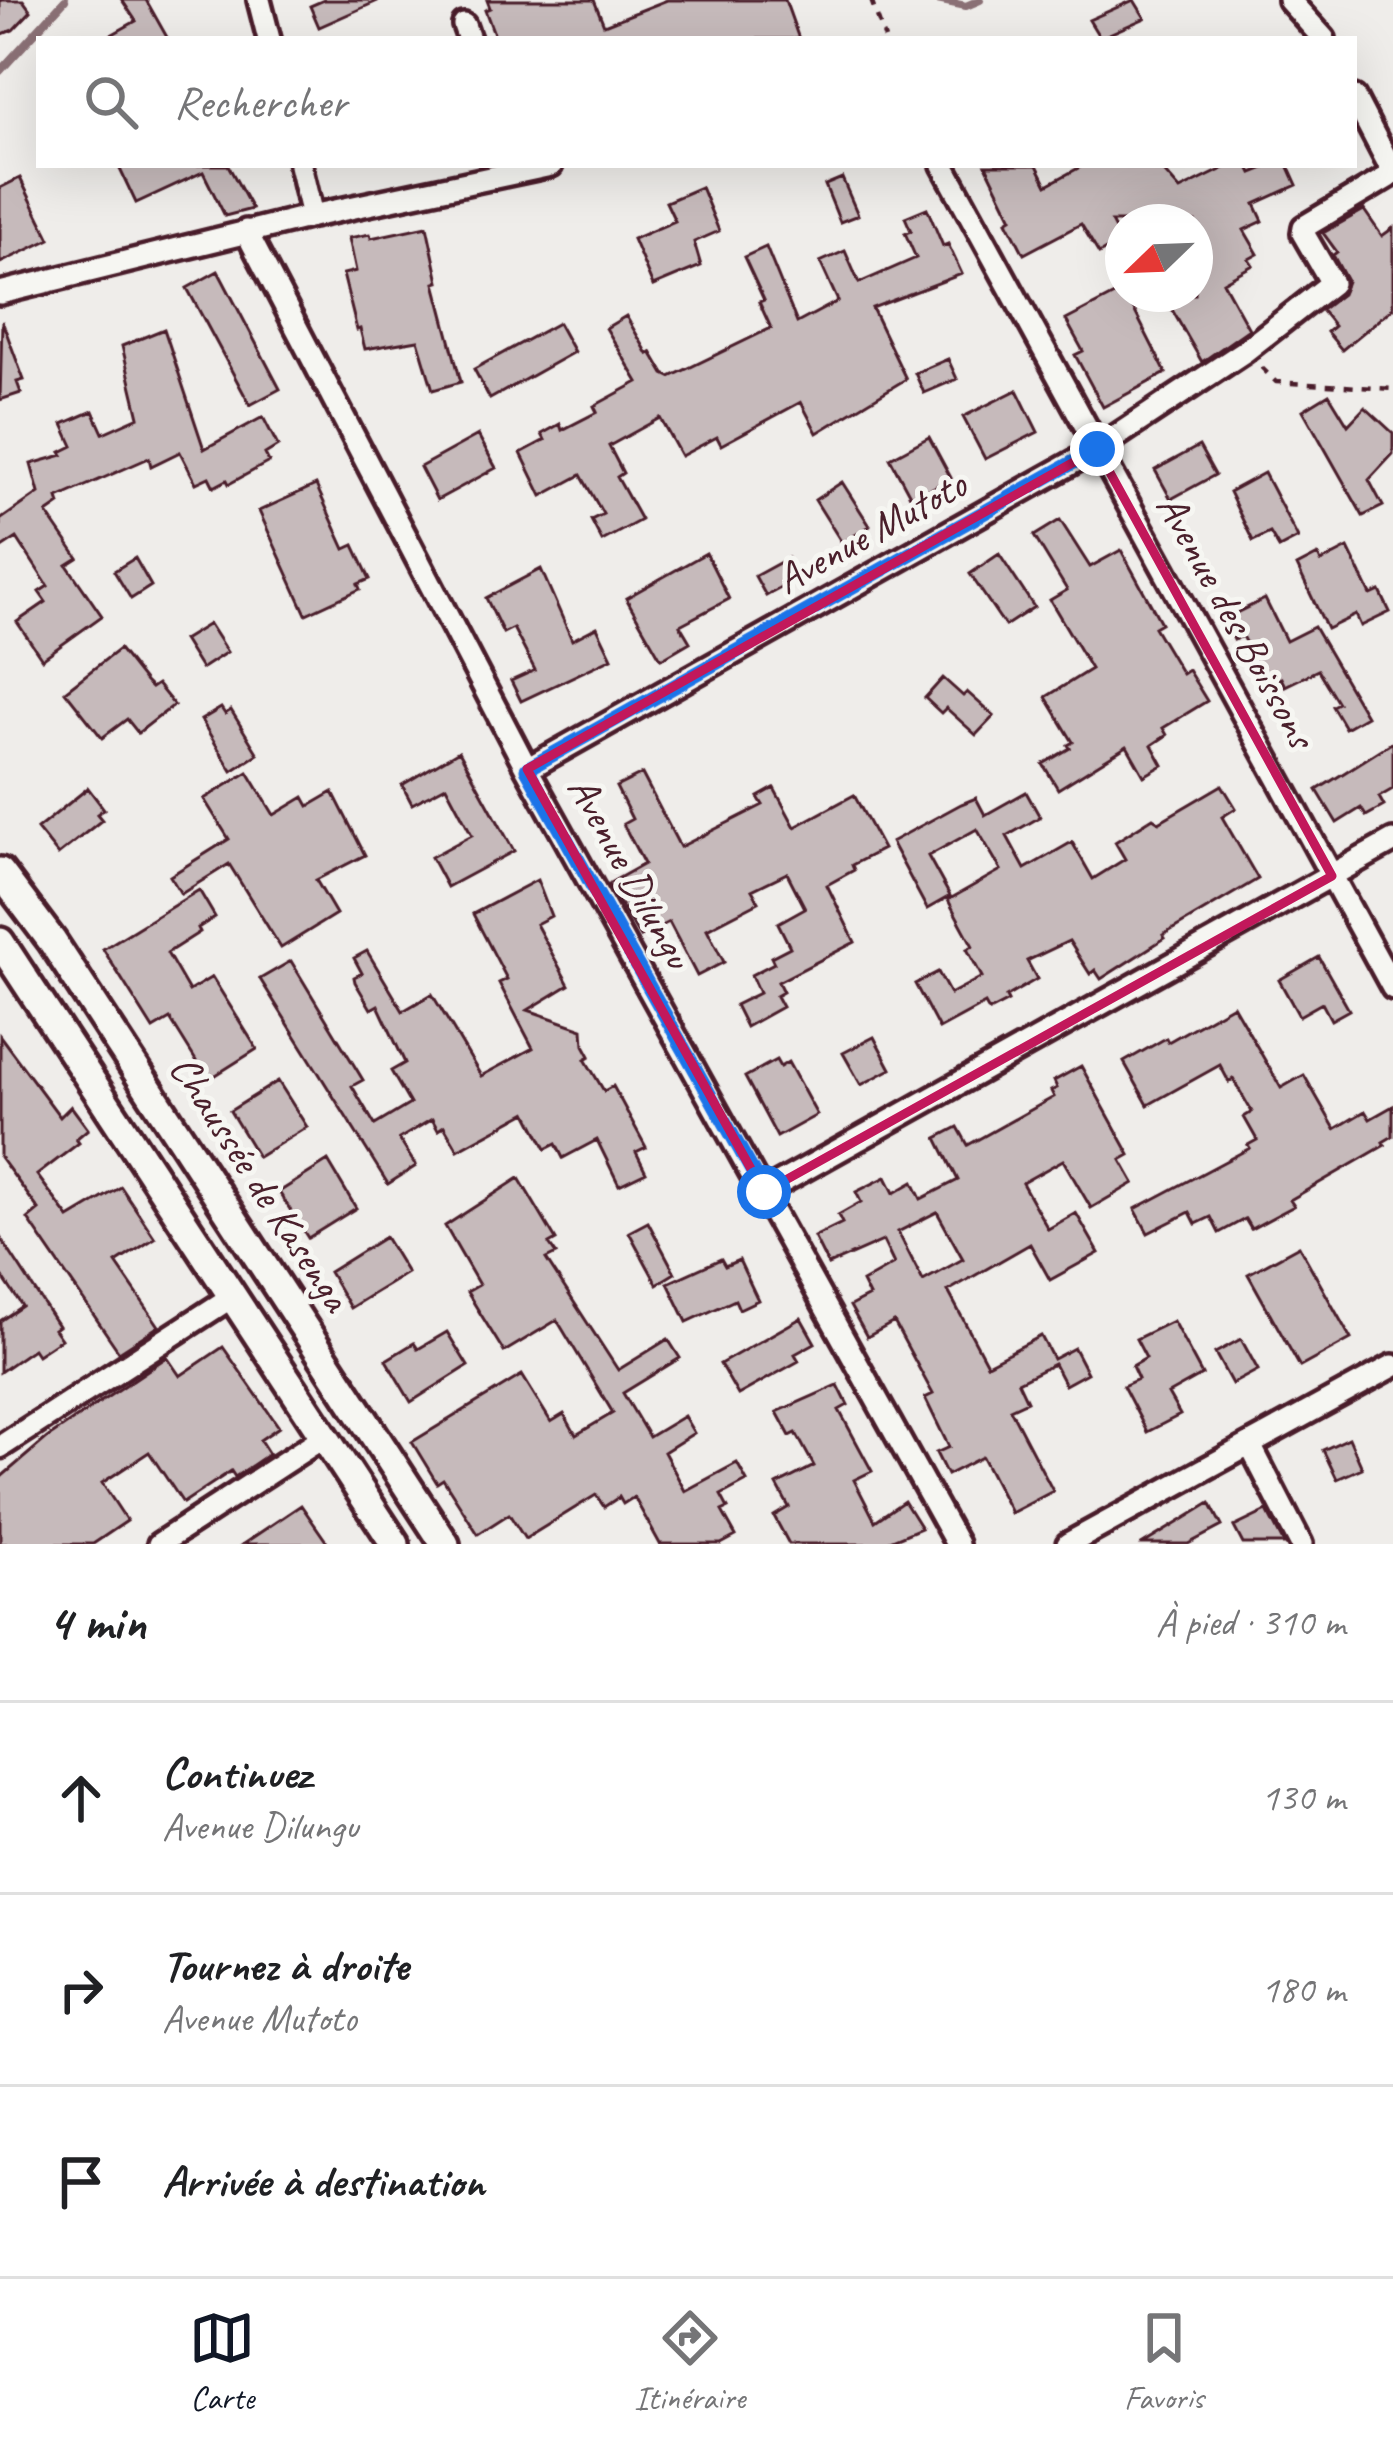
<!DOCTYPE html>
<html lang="fr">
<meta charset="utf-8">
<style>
body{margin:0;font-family:Caveat,sans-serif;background:#f2f2f2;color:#202124}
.compass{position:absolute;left:1105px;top:204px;width:108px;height:108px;border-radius:50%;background:#fff;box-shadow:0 12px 48px #0002;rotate:247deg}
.stop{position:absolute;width:36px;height:36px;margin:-27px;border:9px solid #1a73e8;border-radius:50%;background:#fff}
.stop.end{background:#1a73e8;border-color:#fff;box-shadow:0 3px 12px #0008}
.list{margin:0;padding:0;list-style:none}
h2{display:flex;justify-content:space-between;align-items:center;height:156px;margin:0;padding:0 48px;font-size:51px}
h2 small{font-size:39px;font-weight:400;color:#757577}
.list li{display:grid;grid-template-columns:78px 1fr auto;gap:36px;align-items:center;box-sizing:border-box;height:192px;padding:0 48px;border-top:3px solid #e0e0e0}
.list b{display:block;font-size:45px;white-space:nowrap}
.list p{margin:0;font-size:39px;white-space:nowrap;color:#757577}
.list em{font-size:39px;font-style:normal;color:#757577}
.icon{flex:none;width:66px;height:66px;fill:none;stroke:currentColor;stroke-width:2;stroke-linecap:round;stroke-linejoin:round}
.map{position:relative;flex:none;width:1393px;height:1544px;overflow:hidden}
.search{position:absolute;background:#fff;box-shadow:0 12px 48px #0002;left:36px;right:36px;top:36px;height:132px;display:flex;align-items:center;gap:30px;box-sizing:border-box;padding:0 42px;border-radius:0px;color:#757577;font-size:45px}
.sheet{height:732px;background:#fff}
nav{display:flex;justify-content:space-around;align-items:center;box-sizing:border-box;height:168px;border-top:3px solid #e0e0e0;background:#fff;font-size:33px;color:#757577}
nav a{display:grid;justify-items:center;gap:6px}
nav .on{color:#111827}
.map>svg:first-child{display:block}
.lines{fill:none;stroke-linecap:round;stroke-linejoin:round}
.stream{stroke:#8a6f74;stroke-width:8}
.building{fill:#c6babb;stroke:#4a1f2b;stroke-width:3;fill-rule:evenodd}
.minor-casing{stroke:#4a1f2b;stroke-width:30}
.secondary-casing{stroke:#4a1f2b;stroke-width:36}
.path{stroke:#4a1f2b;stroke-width:4.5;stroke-dasharray:9 9;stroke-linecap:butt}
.minor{stroke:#f6f6f2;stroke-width:21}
.secondary{stroke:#f6f6f2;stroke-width:27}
.route{stroke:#1a73e8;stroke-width:15}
.marked{fill:none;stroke:#c2185b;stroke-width:9;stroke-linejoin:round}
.labels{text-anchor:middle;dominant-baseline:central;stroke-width:10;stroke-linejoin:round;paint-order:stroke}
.street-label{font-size:42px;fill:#4a1f2b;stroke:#f6f6f2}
</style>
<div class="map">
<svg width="1393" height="1544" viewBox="0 0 1393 1544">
<rect width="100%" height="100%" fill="#efedea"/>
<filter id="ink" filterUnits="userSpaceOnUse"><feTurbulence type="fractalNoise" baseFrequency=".00833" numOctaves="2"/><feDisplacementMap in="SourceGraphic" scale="24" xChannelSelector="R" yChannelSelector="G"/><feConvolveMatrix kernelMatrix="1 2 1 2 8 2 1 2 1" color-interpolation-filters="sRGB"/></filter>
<g filter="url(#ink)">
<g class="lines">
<!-- stream -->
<path class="stream" d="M937,0L966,6L980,0
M0,71L65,0"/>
</g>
<!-- building -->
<path class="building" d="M0,0H23L31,11L13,30L0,35Z
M122,0H146L168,39H104L136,21Z
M324,0H380L319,27L310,6Z
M487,0H594L604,25L667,0H785L799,39H496L485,10L490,8Z
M1134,0L1145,18L1100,38L1089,20Z
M118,165H228L252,209L225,216L203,172L136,203Z
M986,165H1037L1047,185L1084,165H1158L1180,190L1231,165H1248L1252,173L1272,165H1288L1297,185L1255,204L1263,221L1244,230L1258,254L1249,259L1253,265L1223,282L1249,329L1202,362L1163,294H1195V222H1111L1121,241L1099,254L1081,224L1024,254L1007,221L1012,218Z
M20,178L50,239L0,263V188Z
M842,178L858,215L840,222L825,185Z
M701,187L719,231L694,242L701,266L653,286L633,239L675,221L666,202Z
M927,208L943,246L948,244L962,274L872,308L906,379L817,433L801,402L721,445L717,437L681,456L660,418L609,446L623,473L617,477L641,520L602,541L591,520L603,514L581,475L542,496L521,453L545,440L542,434L560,424L562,430L597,412L594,406L638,382L606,328L626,316L648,354L651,352L664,374L670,377L771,328L759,302L764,300L744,257L766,247L797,323L838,301L820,262L845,251L859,283L916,258L905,233L911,231L905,217Z
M1364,210L1382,236L1393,228V308L1342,350L1327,332L1334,326L1321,310L1342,294L1347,281L1333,255L1337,252L1323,233Z
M427,226L439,282L435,283L461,382L433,390L418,340L365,349L360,329L357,330L343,274L356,271L349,238L370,234L371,238Z
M218,271L280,389L250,405L187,288Z
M1116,294H1126L1166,373L1103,407L1075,355L1083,351L1066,320Z
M2,321L24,380L17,382L21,393L0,400Z
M558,323L574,352L490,399L474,369Z
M164,329L204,449L263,417L278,446L265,454L269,462L229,484L227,480L214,487L209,477L196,483L180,452L151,466L149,458L58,498L60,504L47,513L78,558L67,565L102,616L42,659L17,622L46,602L39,592L48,586L17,538L0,549V520L39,493L31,464L63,455L61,452L73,446L63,424L93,411L103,433L139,417L122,346Z
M948,359L957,379L924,393L915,373Z
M1017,390L1038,432L985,459L963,417Z
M1329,394L1348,425L1365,407L1393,433V454L1369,480L1383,506L1363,516L1303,410Z
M478,435L496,468L437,500L420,467Z
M929,437L951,478L912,499L890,458Z
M1199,446L1215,475L1171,499L1155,470Z
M1264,473L1298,538L1279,548L1270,533L1253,541L1229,492Z
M842,482L870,526L842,543L815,500Z
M316,485L345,549L354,545L370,579L358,584L360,589L306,614L259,511Z
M1060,520L1090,567L1121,550L1161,623L1154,627L1182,674L1188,670L1207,701L1163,728L1167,735L1152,745L1163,765L1144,776L1127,746L1058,789L1043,764L1070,748L1068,745L1073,742L1046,697L1091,669L1050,600L1067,590L1034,536Z
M1348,548L1371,595L1380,591L1390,612L1361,626L1356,615L1327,629L1297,566L1318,555L1321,562Z
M706,553L729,599L680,625L690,642L661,659L626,598Z
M999,554L1034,607L1005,626L970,574Z
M135,558L151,586L131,599L114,571Z
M788,558L799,578L766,596L755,576Z
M541,569L572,640L597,627L612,658L521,701L511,681L535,670L513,628L503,633L486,598Z
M1265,599L1286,641L1314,627L1366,716L1345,728L1332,706L1338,703L1318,670L1285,686L1281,678L1267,685L1242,636L1234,640L1224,619Z
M209,624L227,652L201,669L183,640Z
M119,649L145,682L151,688L157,684L174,705L138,733L127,719L102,738L65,691Z
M943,678L963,696L967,692L994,716L976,735L946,708L941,713L925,698Z
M221,708L225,714L231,710L258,754L232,771L201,720Z
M1393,742V789L1379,797L1384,806L1366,816L1361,808L1337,823L1317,790Z
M459,751L514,851L447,887L431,857L472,835L446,786L412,804L402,785Z
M248,772L274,815L304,797L309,806L333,792L365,855L316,880L336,914L281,948L229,864L181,894L170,876L229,839L204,799Z
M642,774L680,847L763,805L758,797L774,788L795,827L854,795L883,849L852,865L854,870L827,885L855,942L778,982L783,992L776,996L782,1007L746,1027L735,1005L759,993L751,975L774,963L771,957L790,947L778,923L805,908L787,873L752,890L759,902L707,929L724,962L697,976L669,922L640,937L608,884L644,864L623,824L632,819L616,787Z
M1222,785L1236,808L1222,817L1258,879L1163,935L1165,938L1101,979L1095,970L1090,974L1069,941L1027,961L1037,979L1006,997L1008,1001L989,1011L985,1004L939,1029L915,984L938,972L950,994L982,977L967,949L973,946L948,900L1001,870L977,829L928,856L950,896L927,909L891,842L961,804L976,798L985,815L1026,792L1040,817L1007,836L1025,869L1072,842L1093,879L1125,859L1115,842L1153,818L1159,822Z
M88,788L104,809L97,814L102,820L58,855L37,829Z
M537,880L551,916L536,924L569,985L528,1010L583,1029L584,1045L590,1056L585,1059L604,1091L613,1086L646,1147L636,1152L646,1172L619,1185L597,1140L563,1158L556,1144L546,1149L527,1112L458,1150L444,1126L438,1130L432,1119L399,1139L416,1166L388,1184L260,979L291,961L363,1080L352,1086L375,1125L410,1104L391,1071L405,1063L378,1005L371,1009L355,982L354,977L362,973L354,958L367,951L403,1011L432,994L481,1076L533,1048L499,983L507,979L473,914Z
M199,890L215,917L198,928L200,932L167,953L189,991L212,977L257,1049L208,1080L170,1019L153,1029L103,949Z
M1319,957L1349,1010L1331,1020L1322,1003L1299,1016L1279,980Z
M1233,1005L1281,1088L1304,1075L1335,1129L1365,1111L1370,1119L1393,1106V1136L1383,1142L1385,1145L1290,1200L1294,1206L1251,1229L1245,1219L1219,1233L1211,1217L1196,1224L1190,1212L1148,1233L1135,1209L1250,1148L1248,1145L1257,1140L1244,1117L1252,1112L1233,1079L1229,1082L1220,1065L1148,1105L1124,1062L1166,1038L1168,1042Z
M0,1036L60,1117L71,1106L88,1129L76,1139L79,1143L37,1175L69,1218L121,1187L155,1238L116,1263L159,1326L119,1352L28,1219L39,1210L0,1157Z
M874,1037L891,1069L861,1085L843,1053Z
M776,1060L780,1067L788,1062L817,1115L777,1137L745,1077Z
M1081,1066L1130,1155L1121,1160L1134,1183L1091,1208L1063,1160L1022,1183L1048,1229L1076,1213L1099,1253L1050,1280L1030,1244L948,1291L987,1364L1041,1336L1053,1359L1074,1348L1087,1373L1065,1385L1054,1364L1018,1382L1027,1401L1010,1409L1053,1491L1011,1513L982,1457L947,1475L936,1453L949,1447L925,1398L933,1394L894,1322L867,1337L850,1306L869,1296L862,1282L894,1264L883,1241L828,1265L814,1237L842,1223L838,1215L861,1202L856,1192L886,1177L894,1193L913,1182L921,1199L958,1180L937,1138L958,1127L968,1145L1054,1097L1051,1091L1057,1088L1054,1081ZM937,1212L963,1259L923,1281L898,1232Z
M278,1081L307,1127L258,1157L230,1111Z
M328,1161L356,1208L308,1238L279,1192Z
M519,1178L556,1240L549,1244L556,1254L546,1259L618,1370L668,1339L680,1358L623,1393L649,1437L684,1416L694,1433L664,1452L685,1491L737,1463L747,1481L721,1495L728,1508L722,1511L736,1536L721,1544H660L634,1497L623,1504L619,1497L604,1507L596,1495L525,1539L509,1514L478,1534L443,1479L437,1483L412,1442L522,1375L551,1422L564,1414L576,1435L613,1413L557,1320L504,1352L467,1292L479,1285L445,1226Z
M648,1222L675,1273L657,1284L629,1232Z
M0,1237L58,1326L54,1329L61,1339L37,1355L33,1349L0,1372V1321L22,1306L0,1273Z
M385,1237L407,1273L350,1308L329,1272Z
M1299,1246L1351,1339L1300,1367L1248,1274Z
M721,1259L725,1266L739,1260L758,1300L739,1309L735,1300L687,1322L668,1283Z
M801,1318L815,1343L795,1354L799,1361L738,1395L720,1364Z
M1173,1321L1202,1375L1168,1394L1180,1415L1147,1432L1123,1386L1138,1379L1132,1366L1146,1358L1136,1339Z
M447,1332L468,1366L411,1402L386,1360L414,1343L418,1349Z
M1241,1339L1258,1370L1232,1384L1215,1353Z
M223,1347L279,1427L260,1440L269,1454L235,1477L231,1471L183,1503L149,1452L102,1483L127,1521L93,1544H0V1478L47,1438L167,1357L180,1376Z
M838,1385L848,1405L839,1410L872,1471L854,1480L875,1521L904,1501L921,1528L883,1544H789L774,1516L789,1507L777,1485L814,1466L796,1433L790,1436L777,1412Z
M1349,1438L1362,1468L1337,1479L1323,1450Z
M1210,1503L1222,1526L1188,1544H1143Z
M301,1505L328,1544H243Z
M1267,1511L1284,1544H1243L1234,1527Z"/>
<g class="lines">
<defs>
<path id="minor" d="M259,0L269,39
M1289,0L1324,39
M464,25L469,39
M1354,97L1393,172
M300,165L312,216
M943,165L1393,988
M246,231L527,769L957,1544
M0,293L312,216L551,165
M527,769L1097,449L1245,351L1332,283L1303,233L1304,227L1393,174
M764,1192L1393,841
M1250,1445L1301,1544
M0,1447L233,1296
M159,1544L325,1436
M1068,1544L1393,1366"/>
<path id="secondary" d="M0,872L52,941L445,1544
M0,942L395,1544"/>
</defs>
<!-- minor casing -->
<use href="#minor" class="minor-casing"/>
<!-- secondary casing -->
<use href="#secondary" class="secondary-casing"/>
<!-- path -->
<path class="path" d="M871,0L885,39
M1261,367L1276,382L1393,389"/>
<!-- minor -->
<use href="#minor" class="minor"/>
<!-- secondary -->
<use href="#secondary" class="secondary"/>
</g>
</g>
<g class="lines" filter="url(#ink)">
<!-- route -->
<path class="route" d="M764,1192L527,769L1097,449"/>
</g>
<!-- marked area -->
<path class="marked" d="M1097,449L1332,876L764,1192L527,769Z"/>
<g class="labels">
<!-- street labels -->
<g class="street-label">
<text transform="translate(871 532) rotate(-29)">Avenue Mutoto</text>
<text transform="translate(1236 621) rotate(61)">Avenue des Boissons</text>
<text transform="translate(630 872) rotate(61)">Avenue Dilungu</text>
<text transform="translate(260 1183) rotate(57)">Chaussée de Kasenga</text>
</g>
</g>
</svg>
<svg class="compass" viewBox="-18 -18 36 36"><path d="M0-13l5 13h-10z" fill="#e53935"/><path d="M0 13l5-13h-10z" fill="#757577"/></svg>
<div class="stop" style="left:764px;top:1192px"></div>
<div class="stop end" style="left:1097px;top:449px"></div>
<div class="search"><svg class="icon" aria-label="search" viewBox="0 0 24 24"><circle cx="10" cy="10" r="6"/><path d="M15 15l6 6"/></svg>Rechercher</div>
</div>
<section class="sheet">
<h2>4 min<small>À pied · 310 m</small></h2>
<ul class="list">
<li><svg class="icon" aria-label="ahead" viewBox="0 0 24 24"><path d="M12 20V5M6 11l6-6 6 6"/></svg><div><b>Continuez</b><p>Avenue Dilungu</p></div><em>130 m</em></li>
<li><svg class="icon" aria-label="right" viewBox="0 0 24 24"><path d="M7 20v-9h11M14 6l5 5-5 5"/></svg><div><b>Tournez à droite</b><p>Avenue Mutoto</p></div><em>180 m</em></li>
<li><svg class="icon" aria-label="arrive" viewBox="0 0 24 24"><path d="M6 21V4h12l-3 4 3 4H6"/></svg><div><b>Arrivée à destination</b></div></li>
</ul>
</section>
<nav>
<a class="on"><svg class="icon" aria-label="map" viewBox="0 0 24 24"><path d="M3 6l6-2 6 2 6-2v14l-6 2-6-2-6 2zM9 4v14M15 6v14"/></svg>Carte</a>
<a><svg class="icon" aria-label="directions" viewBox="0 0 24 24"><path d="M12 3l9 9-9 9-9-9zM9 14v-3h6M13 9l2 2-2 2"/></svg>Itinéraire</a>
<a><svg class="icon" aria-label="saved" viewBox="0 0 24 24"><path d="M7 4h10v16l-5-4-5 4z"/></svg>Favoris</a>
</nav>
